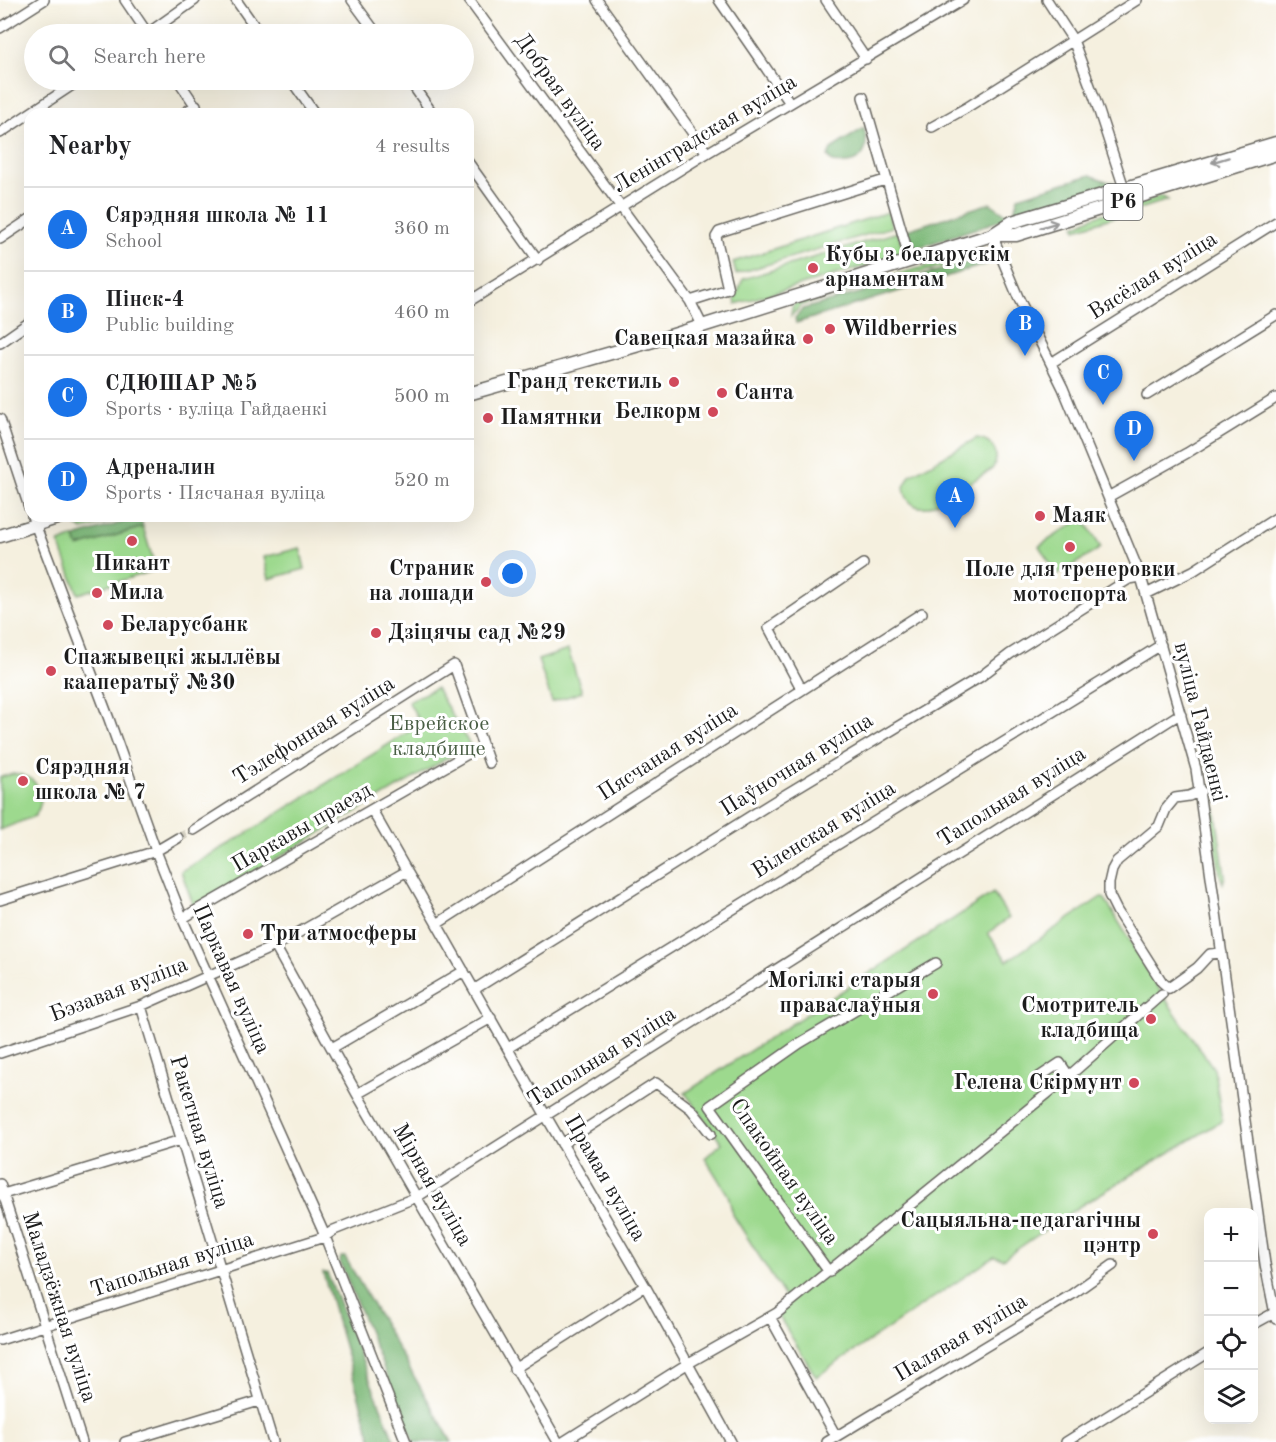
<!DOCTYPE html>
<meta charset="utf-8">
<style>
body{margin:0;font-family:"Old Standard TT",serif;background:#f2f2f2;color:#202124}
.controls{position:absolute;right:18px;bottom:18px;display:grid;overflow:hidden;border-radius:12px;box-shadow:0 6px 24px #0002}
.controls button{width:54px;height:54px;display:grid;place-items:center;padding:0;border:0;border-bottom:2px solid #e0e0e0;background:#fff;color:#202124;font:30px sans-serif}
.you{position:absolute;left:513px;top:574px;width:21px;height:21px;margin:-15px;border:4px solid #fff;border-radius:50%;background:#1a73e8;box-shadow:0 0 0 9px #1a73e833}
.badge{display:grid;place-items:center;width:39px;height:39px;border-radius:50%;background:#1a73e8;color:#fff;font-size:20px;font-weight:700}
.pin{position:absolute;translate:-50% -50px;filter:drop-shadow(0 2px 3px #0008)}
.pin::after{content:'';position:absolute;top:32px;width:21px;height:18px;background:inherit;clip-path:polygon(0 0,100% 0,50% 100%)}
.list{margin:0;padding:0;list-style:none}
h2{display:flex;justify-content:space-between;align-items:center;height:78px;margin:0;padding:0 24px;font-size:26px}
h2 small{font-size:20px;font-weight:400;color:#757577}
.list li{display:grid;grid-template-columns:39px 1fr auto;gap:18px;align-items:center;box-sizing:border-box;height:84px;padding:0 24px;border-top:2px solid #e0e0e0}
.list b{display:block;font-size:22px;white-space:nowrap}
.list p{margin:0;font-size:20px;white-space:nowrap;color:#757577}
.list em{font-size:20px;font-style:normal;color:#757577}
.icon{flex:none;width:33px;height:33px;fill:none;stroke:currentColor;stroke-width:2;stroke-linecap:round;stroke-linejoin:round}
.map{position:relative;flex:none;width:1276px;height:1442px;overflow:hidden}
.search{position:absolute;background:#fff;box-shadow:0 6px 24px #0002;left:24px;top:24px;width:450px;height:66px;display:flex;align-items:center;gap:15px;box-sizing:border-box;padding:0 21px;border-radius:33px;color:#757577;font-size:22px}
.panel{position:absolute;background:#fff;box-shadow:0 6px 24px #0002;left:24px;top:108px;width:450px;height:414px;border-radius:18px}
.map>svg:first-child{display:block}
.green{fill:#9dd98e;stroke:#5c7a55;stroke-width:1.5}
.forest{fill:#7eb979;stroke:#4d6a4a;stroke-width:1.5}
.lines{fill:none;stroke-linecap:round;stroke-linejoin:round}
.minor-tunnel{stroke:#d4d0c2;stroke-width:9;stroke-dasharray:9 4.5;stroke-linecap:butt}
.minor-casing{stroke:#686660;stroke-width:12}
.major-casing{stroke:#686660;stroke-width:15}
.minor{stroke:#fff;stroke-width:9}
.major{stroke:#fff;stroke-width:12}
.oneway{stroke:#999}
.poi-dot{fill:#d1495b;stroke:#fff;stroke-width:2}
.labels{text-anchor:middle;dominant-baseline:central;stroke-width:6;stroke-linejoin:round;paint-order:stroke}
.shield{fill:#fff;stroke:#606060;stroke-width:1.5}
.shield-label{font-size:21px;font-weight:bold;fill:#1c1c1c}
.street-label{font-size:22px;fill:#1c1c1c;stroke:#fff}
.poi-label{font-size:22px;font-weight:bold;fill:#1c1c1c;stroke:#fff;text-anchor:start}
.park-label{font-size:22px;fill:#495e44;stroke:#fff}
</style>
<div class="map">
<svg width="1276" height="1442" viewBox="0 0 1276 1442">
<rect width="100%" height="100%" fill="#fff"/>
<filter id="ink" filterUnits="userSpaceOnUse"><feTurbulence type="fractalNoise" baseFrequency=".0167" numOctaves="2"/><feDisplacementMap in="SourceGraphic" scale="12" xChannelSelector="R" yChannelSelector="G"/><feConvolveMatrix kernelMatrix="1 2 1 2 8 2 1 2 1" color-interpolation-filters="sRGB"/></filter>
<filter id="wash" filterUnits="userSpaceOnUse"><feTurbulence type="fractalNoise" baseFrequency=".008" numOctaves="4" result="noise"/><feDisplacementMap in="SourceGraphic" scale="24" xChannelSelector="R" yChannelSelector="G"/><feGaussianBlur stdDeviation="1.35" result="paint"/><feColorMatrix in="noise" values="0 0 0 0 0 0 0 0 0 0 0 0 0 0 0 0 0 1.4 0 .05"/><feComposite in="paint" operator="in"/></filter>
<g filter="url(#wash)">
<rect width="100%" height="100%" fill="#f5f0df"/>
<!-- green -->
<path class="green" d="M1161,196L1168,200L1076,229L1075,226L1093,217Z
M888,212L892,227L736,274L733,262Z
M898,232L903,250L900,256L736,304L735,299L743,279Z
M973,254H983L991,258L980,256L802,305L791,316L792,307L795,303L848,287Z
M977,438C994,440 1001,455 992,469C979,477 938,505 926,507C913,509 905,499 904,487L910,475Z
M92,516H131L83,530L71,523Z
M1083,518L1101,548L1057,575L1039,546Z
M143,527L156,570L78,594L59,543L75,537L78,547Z
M300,548L305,569L269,579L264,557Z
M568,650L582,692L552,702L538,660Z
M436,688L470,745L194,907L181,871L231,843L421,724L408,701Z
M13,774C37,774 48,796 35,816L0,830V777Z
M1208,787L1213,793L1225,876L1223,883L1220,875L1207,791Z
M993,893L1009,918L988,933L1007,961L1101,897L1105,899L1162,994L1214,1069L1222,1121L1080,1206L1003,1259L994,1257L816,1377L775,1310L787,1300L733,1215L728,1195L705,1158L722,1143L685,1093Z"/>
<!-- forest -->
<path class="forest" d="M864,128C871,155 859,167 832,162L828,156L831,149Z
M1090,175L1109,182H1114L1110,188L1015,216L1014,212L1018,197Z
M990,203L1006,214L1007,218L914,249L911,248L904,231Z
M980,259L987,261V264L796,323L795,318L803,309Z
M140,517L143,527L78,547L75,537Z
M341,1257H345L452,1442H414L340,1262Z
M323,1273H327L395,1442H372Z"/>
</g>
<g filter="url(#ink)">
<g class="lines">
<!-- minor-tunnel -->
<path class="minor-tunnel" d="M178,838L194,830"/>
<defs>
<path id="minor" d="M125,0L148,34
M236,0L260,34
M352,0L377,34
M469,0L690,301L702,325
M597,0L707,153
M719,0L790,103
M826,0L866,59
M1047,0L1073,40L1095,99L1124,188
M0,28L44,0
M147,34L195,0
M178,80L201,114
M291,80L315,114
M409,80L433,114
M863,97L910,260
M183,114L196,105
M932,127L966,108L1137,0
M0,133L80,80
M468,162L538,260
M992,235L1018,297L1063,388L1141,577L1196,769L1265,1264L1276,1319
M0,239L30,219
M690,301L728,289L716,237L719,232L885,180
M468,302L707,153L963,0
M0,343L30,322
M1051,363L1276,222
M1147,395L1276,315
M0,419L30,510
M1108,497L1187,453L1276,398
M32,516L109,719L156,851L184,922L322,1229L406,1442
M1146,594L1193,571L1276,518
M802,690L769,628L863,564
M1201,791L1189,796L1175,798L1166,809L1159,826L1117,861L1112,870L1109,883V895L1117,911L1162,982L1169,988L1197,968L1210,954L1222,953
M372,810L546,1116L645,1286L731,1442
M194,830L454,665L489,763
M0,900L156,851L178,838
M183,918L471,752
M437,924L922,613
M275,946L357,1094L558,1442
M475,989L778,799L980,677L1010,654L1129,579L1141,577
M141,1006L273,1442
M332,1048L464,971
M508,1048L1161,645
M0,1053L141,1006L275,946L407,871
M1049,1092L1039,1077L1060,1063L1069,1076
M357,1094L491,1018
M562,1144L656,1083L691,1109L711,1134
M0,1184L82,1442
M0,1195L181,1140
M829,1272L710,1106L800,1043L936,963
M770,1317L836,1436
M1254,1324L1274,1313
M0,1340L324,1237L334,1230L417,1197L1175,717L1181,715
M514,1369L645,1286
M125,1442L259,1401
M563,1442L687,1364L777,1313L1069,1076L1162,994
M827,1442L1071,1295L1113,1265
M1066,1442L1208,1353"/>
<path id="major" d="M993,235H1016L1276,154
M468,394L667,337L992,235L1012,222L1276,143
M0,536L63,516"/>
</defs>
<!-- minor casing -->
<use href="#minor" class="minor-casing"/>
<!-- major casing -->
<use href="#major" class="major-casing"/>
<!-- minor -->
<use href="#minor" class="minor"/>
<!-- major -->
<use href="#major" class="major"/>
</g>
<!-- one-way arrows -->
<defs><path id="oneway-shaft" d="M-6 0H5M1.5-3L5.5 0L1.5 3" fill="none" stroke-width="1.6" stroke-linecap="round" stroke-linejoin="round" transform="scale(1.5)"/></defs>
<g class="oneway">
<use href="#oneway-shaft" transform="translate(1220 160) rotate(163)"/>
<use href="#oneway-shaft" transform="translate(1049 225) rotate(-17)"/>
</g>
</g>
<!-- markers -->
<g class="poi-dot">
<circle cx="813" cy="268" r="6"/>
<circle cx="830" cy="329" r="6"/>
<circle cx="808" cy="339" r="6"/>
<circle cx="674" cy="382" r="6"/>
<circle cx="722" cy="393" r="6"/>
<circle cx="713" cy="412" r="6"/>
<circle cx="488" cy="418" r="6"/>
<circle cx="1040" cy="516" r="6"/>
<circle cx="132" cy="541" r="6"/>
<circle cx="1070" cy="547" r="6"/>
<circle cx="486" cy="582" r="6"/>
<circle cx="97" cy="593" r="6"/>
<circle cx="108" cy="625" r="6"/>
<circle cx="376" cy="633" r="6"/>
<circle cx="51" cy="671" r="6"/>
<circle cx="23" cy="781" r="6"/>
<circle cx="248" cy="934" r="6"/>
<circle cx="933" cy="994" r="6"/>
<circle cx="1151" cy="1019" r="6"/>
<circle cx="1134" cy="1083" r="6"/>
<circle cx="1153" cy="1234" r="6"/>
</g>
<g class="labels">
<!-- shield labels -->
<rect class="shield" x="1103.5" y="184" width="39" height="36" rx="4.5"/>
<g class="shield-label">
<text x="1123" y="202">Р6</text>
</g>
<!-- street labels -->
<g class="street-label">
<text transform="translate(560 92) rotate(54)">Добрая вуліца</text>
<text transform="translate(705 134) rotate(-31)">Ленінградская вуліца</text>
<text transform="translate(1153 276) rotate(-32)">Вясёлая вуліца</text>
<text transform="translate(1200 722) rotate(76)">вуліца Гайдаенкі</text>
<text transform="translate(314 731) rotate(-32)">Тэлефонная вуліца</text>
<text transform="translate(668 752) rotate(-33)">Пясчаная вуліца</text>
<text transform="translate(797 765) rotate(-32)">Паўночная вуліца</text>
<text transform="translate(1012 797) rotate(-32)">Тапольная вуліца</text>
<text transform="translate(302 828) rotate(-30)">Паркавы праезд</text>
<text transform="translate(824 830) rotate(-32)">Віленская вуліца</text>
<text transform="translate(231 979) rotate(66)">Паркавая вуліца</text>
<text transform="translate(119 990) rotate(-21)">Бэзавая вуліца</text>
<text transform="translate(602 1057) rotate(-32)">Тапольная вуліца</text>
<text transform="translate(199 1132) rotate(73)">Ракетная вуліца</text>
<text transform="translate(784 1172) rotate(55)">Спакойная вуліца</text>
<text transform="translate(605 1178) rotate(60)">Прамая вуліца</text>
<text transform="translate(432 1185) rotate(60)">Мірная вуліца</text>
<text transform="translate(172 1265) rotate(-18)">Тапольная вуліца</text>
<text transform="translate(59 1307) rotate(72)">Маладзёжная вуліца</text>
<text transform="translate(961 1338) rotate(-31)">Палявая вуліца</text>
</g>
<!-- poi labels -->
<g class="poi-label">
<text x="825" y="255">Кубы з беларускім<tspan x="825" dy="25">арнаментам</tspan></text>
<text x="842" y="329">Wildberries</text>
<text x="796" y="339" text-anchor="end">Савецкая мазайка</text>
<text x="662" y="382" text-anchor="end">Гранд текстиль</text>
<text x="734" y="393">Санта</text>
<text x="701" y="412" text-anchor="end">Белкорм</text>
<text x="500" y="418">Памятнки</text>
<text x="1052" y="516">Маяк</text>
<text x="132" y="564" text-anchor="middle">Пикант</text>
<text x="474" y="569" text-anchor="end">Страник<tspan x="474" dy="25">на лошади</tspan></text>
<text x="1070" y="570" text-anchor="middle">Поле для тренеровки<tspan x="1070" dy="25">мотоспорта</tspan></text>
<text x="109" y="593">Мила</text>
<text x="120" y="625">Беларусбанк</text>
<text x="388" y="633">Дзіцячы сад №29</text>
<text x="63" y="658">Спажывецкі жыллёвы<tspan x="63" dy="25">кааператыў №30</tspan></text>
<text x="35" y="768">Сярэдняя<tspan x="35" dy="25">школа № 7</tspan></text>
<text x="260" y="934">Три атмосферы</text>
<text x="921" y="981" text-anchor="end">Могілкі старыя<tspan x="921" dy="25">праваслаўныя</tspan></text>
<text x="1139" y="1006" text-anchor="end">Смотритель<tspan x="1139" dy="25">кладбища</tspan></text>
<text x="1122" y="1083" text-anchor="end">Гелена Скірмунт</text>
<text x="1141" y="1221" text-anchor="end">Сацыяльна-педагагічны<tspan x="1141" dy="25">цэнтр</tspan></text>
</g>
<!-- park labels -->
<g class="park-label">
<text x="439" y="724">Еврейское<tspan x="439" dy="25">кладбище</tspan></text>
</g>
</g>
</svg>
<div class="controls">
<button>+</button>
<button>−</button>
<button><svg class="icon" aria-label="locate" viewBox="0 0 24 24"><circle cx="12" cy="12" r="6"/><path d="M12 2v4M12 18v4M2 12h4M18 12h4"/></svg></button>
<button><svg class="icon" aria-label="layers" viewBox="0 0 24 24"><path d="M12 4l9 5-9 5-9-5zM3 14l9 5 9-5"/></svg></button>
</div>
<div class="you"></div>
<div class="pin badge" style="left:955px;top:528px">A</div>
<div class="pin badge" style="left:1025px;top:356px">B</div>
<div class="pin badge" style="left:1103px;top:405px">C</div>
<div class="pin badge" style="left:1134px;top:461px">D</div>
<div class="search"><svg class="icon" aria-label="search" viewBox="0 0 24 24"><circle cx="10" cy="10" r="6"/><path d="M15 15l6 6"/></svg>Search here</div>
<section class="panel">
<h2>Nearby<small>4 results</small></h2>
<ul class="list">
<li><span class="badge">A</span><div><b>Сярэдняя школа № 11</b><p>School</p></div><em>360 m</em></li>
<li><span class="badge">B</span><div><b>Пінск-4</b><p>Public building</p></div><em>460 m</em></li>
<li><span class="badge">C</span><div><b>СДЮШАР №5</b><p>Sports · вуліца Гайдаенкі</p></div><em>500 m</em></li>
<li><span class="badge">D</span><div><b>Адреналин</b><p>Sports · Пясчаная вуліца</p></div><em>520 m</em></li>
</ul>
</section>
</div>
